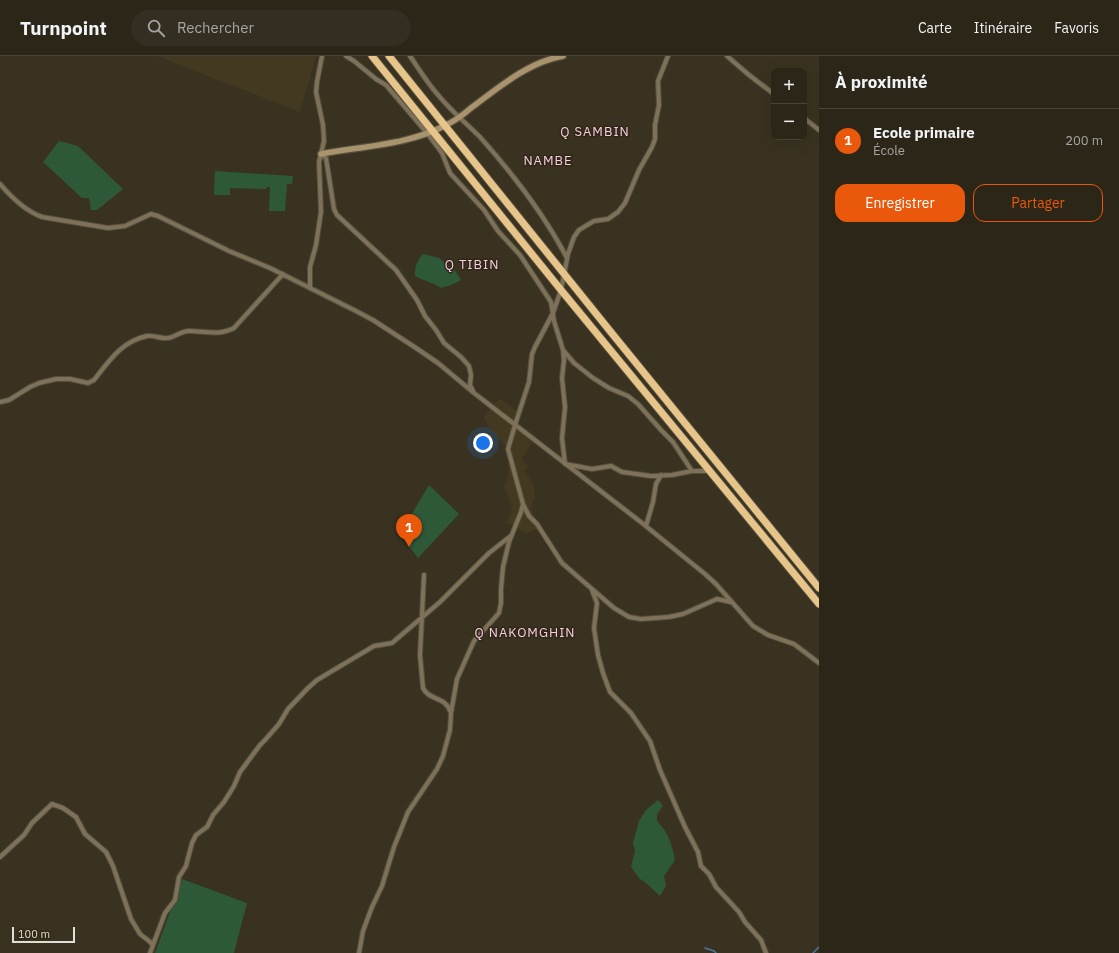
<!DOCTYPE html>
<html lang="fr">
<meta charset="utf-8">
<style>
body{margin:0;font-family:"IBM Plex Sans",sans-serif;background:#332e21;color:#f1f3f6}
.controls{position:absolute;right:12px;top:12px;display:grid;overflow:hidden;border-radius:8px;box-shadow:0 4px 16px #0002}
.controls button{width:36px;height:36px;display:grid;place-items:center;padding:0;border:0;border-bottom:1px solid #474337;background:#2b2618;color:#f1f3f6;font:20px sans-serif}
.scale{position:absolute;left:12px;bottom:10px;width:63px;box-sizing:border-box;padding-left:4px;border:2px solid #e3ded3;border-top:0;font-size:11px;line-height:14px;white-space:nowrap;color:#e3ded3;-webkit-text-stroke:3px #2f2816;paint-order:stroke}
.you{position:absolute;left:483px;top:387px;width:14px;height:14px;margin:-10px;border:3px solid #fff;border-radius:50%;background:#1a73e8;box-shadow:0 0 0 6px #1a73e833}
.badge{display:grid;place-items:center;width:26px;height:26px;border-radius:50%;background:#ea580c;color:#fff;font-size:13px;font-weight:700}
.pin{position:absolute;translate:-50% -33px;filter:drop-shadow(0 1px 2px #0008)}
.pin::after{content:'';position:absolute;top:21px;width:14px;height:12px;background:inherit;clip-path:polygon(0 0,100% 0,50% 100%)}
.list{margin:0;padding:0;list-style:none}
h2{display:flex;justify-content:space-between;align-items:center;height:52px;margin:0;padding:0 16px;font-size:17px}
h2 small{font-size:13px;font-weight:400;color:#a6a5a2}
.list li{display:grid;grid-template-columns:26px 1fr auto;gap:12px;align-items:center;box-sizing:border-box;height:64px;padding:0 16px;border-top:1px solid #474337}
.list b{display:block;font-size:15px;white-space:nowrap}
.list p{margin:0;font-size:13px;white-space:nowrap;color:#a6a5a2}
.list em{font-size:13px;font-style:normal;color:#a6a5a2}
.actions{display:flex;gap:8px;padding:12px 16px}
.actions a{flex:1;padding:9px 0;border:1px solid #ea580c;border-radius:12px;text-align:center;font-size:14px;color:#ea580c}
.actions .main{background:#ea580c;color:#fff}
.icon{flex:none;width:22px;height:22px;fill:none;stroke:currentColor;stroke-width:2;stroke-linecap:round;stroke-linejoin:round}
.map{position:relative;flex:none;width:819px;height:897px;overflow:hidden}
header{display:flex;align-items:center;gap:24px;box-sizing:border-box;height:56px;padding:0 20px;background:#2b2618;border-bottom:1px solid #474337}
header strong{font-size:19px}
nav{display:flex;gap:22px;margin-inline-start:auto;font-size:14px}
.search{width:280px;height:36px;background:#332e21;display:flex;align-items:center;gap:10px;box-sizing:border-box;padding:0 14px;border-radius:22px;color:#a6a5a2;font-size:15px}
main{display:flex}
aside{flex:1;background:#2b2618}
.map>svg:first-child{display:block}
.built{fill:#433920}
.green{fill:#2e5939}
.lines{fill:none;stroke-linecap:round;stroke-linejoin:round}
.stream{stroke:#5074a4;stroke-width:1.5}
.street-casing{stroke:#544e3d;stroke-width:6}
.secondary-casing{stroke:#544e3d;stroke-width:8}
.highway-casing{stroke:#544e3d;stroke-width:9}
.street{stroke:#7e7159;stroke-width:4}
.secondary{stroke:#a9936d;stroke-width:5.5}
.highway{stroke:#e7c58a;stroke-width:7}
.labels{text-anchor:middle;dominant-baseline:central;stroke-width:3;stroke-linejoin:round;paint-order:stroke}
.quarter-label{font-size:13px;letter-spacing:1px;fill:#facbe3;stroke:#2f2816}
</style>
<header>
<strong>Turnpoint</strong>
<div class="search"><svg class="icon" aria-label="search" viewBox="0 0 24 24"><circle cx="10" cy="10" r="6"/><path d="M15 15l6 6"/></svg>Rechercher</div>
<nav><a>Carte</a><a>Itinéraire</a><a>Favoris</a></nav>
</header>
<main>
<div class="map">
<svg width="819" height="897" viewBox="0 0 819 897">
<rect width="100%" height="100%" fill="#393220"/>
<path class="built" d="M157,0h159l-16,56z
M500,342l19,15 -4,12 19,14 -12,20 6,8 -3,4 8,12 2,12 -4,13 9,20 -13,5 -20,-10 5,-16 -8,-20 4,-11v-27l-20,-23 -4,-9z"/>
<path class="green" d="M59,85l19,5 45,43 -26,21h-6l-2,-12h-7l-39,-36z
M215,115l78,5 -1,8h-5l-2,27h-16l1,-24h-3l-1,2 -36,-1v7h-16z
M423,198l16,4 17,14 5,8 -10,5 -10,3c-8,-6 -17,-7 -26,-12 -1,-8 3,-17 8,-22z
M429,429l30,29 -41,44 -18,-24z
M658,744l5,6 -6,8v7c11,11 15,23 18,39l-11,16 2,10 -6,10 -14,-13 -6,-4 -9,-12 4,-16 -2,-8 6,-22 7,-11z
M182,823l65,24 -13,50h-79z"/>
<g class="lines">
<path class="stream" d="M705,892l9,3 2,2
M813,897l6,-6"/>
<defs>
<path id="street" d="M346,0l8,5 22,18 10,6 41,48 15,20 8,20 34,37 14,21 22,24 31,47 3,19 9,29 1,10 -2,18 3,29 -3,31 3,26 27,5 19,-3 11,6 29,4 21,-1 20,-4
M410,0c9,13 18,28 29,40 12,15 27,27 41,41 33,37 64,77 87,121
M727,0l22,19 25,19
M804,62l15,12
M321,98l5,4 8,51 3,6 59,55 21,30 8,16 11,14 8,13 17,14 8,9 2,9 -1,10 3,6
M0,128c12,14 25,27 42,33l66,11 17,-2 26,-12 7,2 71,35 41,17 84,42 19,10 43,28 22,15 36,30 168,130 63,51 11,10 37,42 15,9 26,9 25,19
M310,232v-21l6,-22 5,-33 -2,-50 5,-21 -1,-16 -7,-33 1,-10 5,-26
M563,294l11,13 19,15 16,10 19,8 10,8 23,26 12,12 19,29h18
M0,346l9,-2 21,-13 9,-4 17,-4h14l18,4 6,-3c15,-19 28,-39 53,-44 7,-1 14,3 21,2 7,-1 13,-7 21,-7 15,0 30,5 45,-3l49,-54
M523,448l6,12 8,8 25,39 52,45 15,9 12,2 28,-2 14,-3 34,-15 14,3
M646,470l7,-24 3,-18 5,-9
M424,519l-4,80 3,33c5,12 23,9 27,23
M592,534l5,13 -3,25 4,27 5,18 7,19 21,21 19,28 10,29 25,57 13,25 3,14 8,8 7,13 23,25 6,10 16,18 5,13
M0,801l24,-22 8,-12 20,-19 11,4 13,9 9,17 21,18 7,14 18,53 9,15 9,7 4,4
M150,897l15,-40 10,-13 4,-23 7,-11 6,-23 4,-8 11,-8 6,-12 11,-13 10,-16 6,-14 20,-27 5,-5 14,-16 9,-15 20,-21 9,-8 57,-34 18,-3 48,-41 49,-49 23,-18
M359,897l4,-22 9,-24 10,-21 12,-39 14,-35 29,-43 6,-13 7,-26 1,-17 6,-34 17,-38 25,-28 2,-10v-14l2,-22 6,-25 12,-30 2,-8 -15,-55 7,-24 14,-43 3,-28 3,-7 18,-34 8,-23 7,-36 6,-17 5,-7 15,-9 14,-2 10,-7 7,-9 14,-33 13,-23 3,-8v-14l4,-20 -1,-24 10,-25"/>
<path id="secondary" d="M321,98c42,-8 89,-9 127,-30 8,-4 16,-10 23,-16 27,-20 57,-46 92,-52"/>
<path id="highway" d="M372,0l189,234 258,314
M389,0l221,275 209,257"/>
</defs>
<use href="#street" class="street-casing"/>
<use href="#secondary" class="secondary-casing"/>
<use href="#highway" class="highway-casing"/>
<use href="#street" class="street"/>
<use href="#secondary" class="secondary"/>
<use href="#highway" class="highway"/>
</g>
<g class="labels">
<g class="quarter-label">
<text x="595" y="75">Q SAMBIN</text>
<text x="548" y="104">NAMBE</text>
<text x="472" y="208">Q TIBIN</text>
<text x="525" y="576">Q NAKOMGHIN</text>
</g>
</g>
</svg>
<div class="controls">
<button>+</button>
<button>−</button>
</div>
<div class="scale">100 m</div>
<div class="you"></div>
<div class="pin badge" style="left:409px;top:491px">1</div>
</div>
<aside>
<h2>À proximité<small></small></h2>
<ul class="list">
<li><span class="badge">1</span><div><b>Ecole primaire</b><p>École</p></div><em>200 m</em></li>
</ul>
<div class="actions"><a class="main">Enregistrer</a><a>Partager</a></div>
</aside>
</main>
